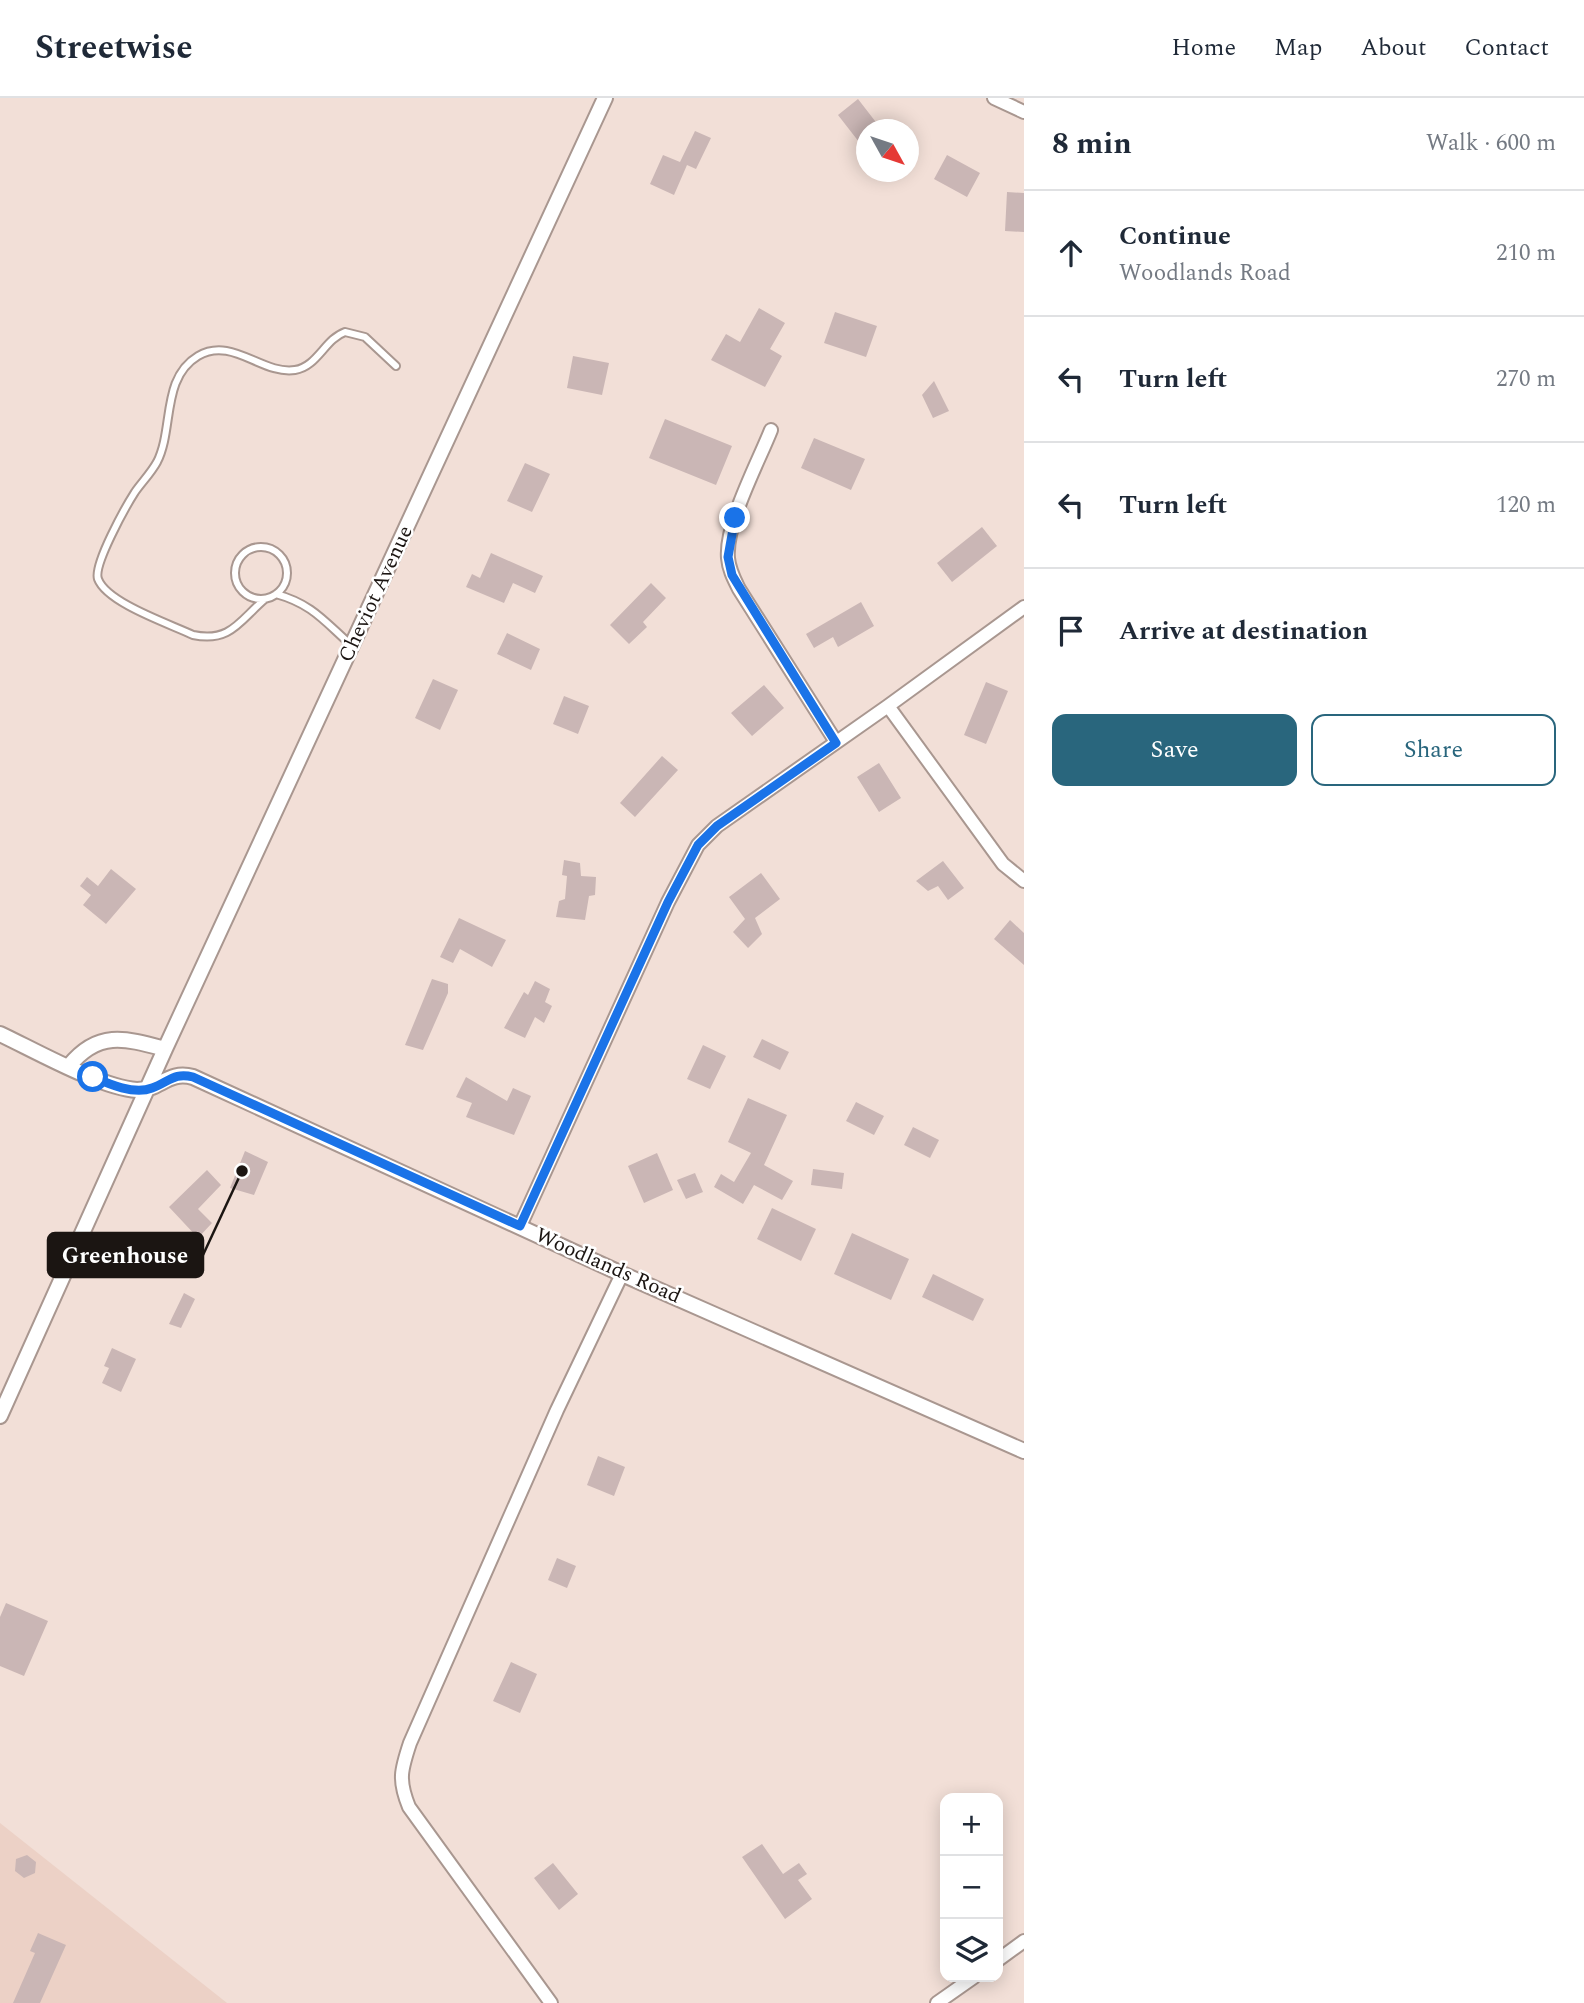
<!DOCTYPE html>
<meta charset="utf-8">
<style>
body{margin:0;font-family:Spectral,serif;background:#f6f6f7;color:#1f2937}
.controls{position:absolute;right:21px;bottom:21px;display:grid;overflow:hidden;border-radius:14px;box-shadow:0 4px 18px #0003}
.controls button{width:63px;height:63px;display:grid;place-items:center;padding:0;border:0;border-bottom:2px solid #e0e1e3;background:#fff;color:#1f2937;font:35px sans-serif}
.compass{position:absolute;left:856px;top:21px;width:63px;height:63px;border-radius:50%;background:#fff;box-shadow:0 4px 18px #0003;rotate:130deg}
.stop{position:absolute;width:21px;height:21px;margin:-16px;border:5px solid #1a73e8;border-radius:50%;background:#fff}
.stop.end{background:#1a73e8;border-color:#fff;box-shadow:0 2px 7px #0008}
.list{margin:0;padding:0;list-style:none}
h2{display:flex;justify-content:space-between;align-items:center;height:91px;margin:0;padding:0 28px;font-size:30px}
h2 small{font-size:23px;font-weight:400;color:#747a83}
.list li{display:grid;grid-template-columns:46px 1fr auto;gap:21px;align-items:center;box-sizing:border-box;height:126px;padding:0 28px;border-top:2px solid #e0e1e3}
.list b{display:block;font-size:26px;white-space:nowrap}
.list p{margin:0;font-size:23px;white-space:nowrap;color:#747a83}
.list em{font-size:23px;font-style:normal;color:#747a83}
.actions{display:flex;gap:14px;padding:21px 28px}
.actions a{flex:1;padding:16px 0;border:2px solid #29667d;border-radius:14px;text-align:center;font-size:24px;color:#29667d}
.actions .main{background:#29667d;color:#fff}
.icon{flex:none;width:38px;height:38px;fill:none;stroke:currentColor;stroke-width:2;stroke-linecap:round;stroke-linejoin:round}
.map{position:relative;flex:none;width:1024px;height:1905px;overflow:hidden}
header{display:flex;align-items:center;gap:42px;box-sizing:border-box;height:98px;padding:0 35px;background:#fff;border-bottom:2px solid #e0e1e3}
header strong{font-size:33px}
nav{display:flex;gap:38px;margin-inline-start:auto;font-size:24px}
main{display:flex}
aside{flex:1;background:#fff}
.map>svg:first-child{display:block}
.built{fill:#ecd1c6}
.building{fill:#cab6b5}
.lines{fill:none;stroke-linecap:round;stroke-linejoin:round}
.service-casing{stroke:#a99790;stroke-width:10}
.minor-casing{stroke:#a99790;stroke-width:16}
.tertiary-casing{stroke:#a99790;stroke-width:18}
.service{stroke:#fff;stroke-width:6}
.minor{stroke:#fff;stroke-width:12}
.tertiary{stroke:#fff;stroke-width:14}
.route{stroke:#1a73e8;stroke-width:9}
.labels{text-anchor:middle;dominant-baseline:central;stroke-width:5;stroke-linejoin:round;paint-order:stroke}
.street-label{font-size:21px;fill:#1b1512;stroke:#fff}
.leader{fill:none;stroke:#1b1512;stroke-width:2.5}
.callout-dot{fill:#1b1512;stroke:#fff;stroke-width:2.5}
.callout{fill:#1b1512;stroke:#1b1512;stroke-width:2.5}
.callout-label{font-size:23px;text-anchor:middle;font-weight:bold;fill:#fff}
</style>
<header>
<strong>Streetwise</strong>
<nav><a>Home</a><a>Map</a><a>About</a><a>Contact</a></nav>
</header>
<main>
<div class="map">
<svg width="1024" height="1905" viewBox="0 0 1024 1905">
<rect width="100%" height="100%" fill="#f2dfd7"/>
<path class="built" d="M0,1725l227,180h-227z"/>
<path class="building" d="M858,1l24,31h-16v21l-28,-36z
M695,33l16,7 -15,31 -9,-4 -13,30 -24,-11 13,-29 17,7z
M947,57l33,18 -13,24 -33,-18z
M1007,94l17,1v39l-19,-1z
M759,210l26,15 -15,26 12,7 -17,31 -54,-27 15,-26 14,8z
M835,214l42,14 -11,31 -42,-14z
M573,258l36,7 -7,32 -35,-7z
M934,283l15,30 -16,7 -11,-23z
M665,321l67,27 -16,39 -67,-27z
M814,340l51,21 -14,31 -50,-22z
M525,365l25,11 -18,38 -25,-11z
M982,429l15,19 -45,36 -15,-19z
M491,455l52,23 -8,17 -22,-10 -9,20 -38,-16 6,-13 8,4z
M651,485l15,15 -23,24 4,5 -18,17 -19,-19z
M861,504l13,24 -36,21 -5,-10 -19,11 -8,-14z
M507,535l33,16 -9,21 -34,-16z
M433,581l25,11 -18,40 -25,-12z
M986,584l22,9 -22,53 -22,-9z
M764,587l20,23 -32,28 -21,-23z
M564,598l25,10 -11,28 -25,-10z
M662,658l16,14 -43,47 -15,-14z
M879,665l22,35 -22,14 -22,-35z
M564,762l16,3 1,13 15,1 -1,18 -6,1 -4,24 -29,-3 3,-16 6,-2 2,-23 -5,-1z
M943,763l21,27 -16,12 -10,-14 -10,5 -12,-10z
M111,771l25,20 -30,35 -23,-19 8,-10 -11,-9 7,-9 11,9z
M761,775l19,26 -25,19 7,16 -14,14 -15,-16 12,-13 -16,-22z
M459,820l47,22 -14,27 -32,-18 -7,14 -13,-6z
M1010,822l14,13v32l-30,-26z
M432,881l16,5v9l-25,57 -18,-5z
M535,883l15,8 -5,13 7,4 -8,17 -9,-6 -10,21 -21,-10 20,-36 4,3z
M762,941l27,13 -9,18 -27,-13z
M703,947l23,11 -16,33 -23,-10z
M466,979l41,24 6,-13 18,8 -17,39 -48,-18 6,-14 -16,-6z
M748,1000l39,17 -23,50 29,16 -11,19 -28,-15 -11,19 -29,-17 7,-13 13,8 17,-29 -23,-11z
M856,1004l28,14 -10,19 -28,-14z
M913,1029l26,13 -9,18 -26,-13z
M245,1053l23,11 -14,33 -24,-7z
M657,1055l16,37 -29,13 -16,-37z
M813,1071l31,4 -2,16 -31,-4z
M207,1072l14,15 -23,24 14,14 -14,15 -29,-31z
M695,1075l8,19 -17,7 -9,-19z
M772,1110l44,21 -15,32 -44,-22z
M852,1135l57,26 -18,41 -57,-26z
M933,1176l51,25 -11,22 -51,-24z
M184,1195l11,6 -14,29 -12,-4z
M112,1250l24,11 -15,33 -19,-9 7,-15 -5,-2z
M598,1358l27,11 -11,29 -27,-11z
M557,1460l19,8 -9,22 -19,-8z
M6,1505l42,18 -24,55 -24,-10v-49z
M511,1564l26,12 -17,39 -27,-12z
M762,1746l21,30 16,-11 8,11 -9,6 14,19 -27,20 -43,-62z
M27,1757l9,7 -1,11 -11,5 -9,-7 1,-12z
M553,1765l25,31 -19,16 -25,-32z
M38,1835l28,12 -26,58h-27l22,-50 -5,-2z"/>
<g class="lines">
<defs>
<path id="service" d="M235 475a26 26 0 1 1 52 0a26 26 0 1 1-52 0Z
M276,496c36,10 48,27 74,50
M265,501c-25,21 -34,44 -72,36 -23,-11 -86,-32 -95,-56 -5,-14 28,-73 37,-87 7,-10 16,-19 22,-30 17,-33 4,-84 41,-106 34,-20 64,19 97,14 22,-3 30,-31 50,-38l20,5 31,29"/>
<path id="minor" d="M994,0l30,14
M771,332c-13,33 -46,94 -43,128 1,12 6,21 11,31l97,153
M888,608l115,158 21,17
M520,1128l148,-324 30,-57 19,-19 171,-120 136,-99
M998,1862l26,-19
M551,1905l-142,-196c-11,-27 -8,-37 1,-64l147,-333 65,-136
M937,1905l37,-26"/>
<path id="tertiary" d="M0,936c34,16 101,54 137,56 23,0 31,-20 56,-13l429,197 402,177
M69,968c29,-36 56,-28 96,-17
M0,1318l165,-367 440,-951"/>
</defs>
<use href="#service" class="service-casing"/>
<use href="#minor" class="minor-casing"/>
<use href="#tertiary" class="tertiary-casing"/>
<use href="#service" class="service"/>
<use href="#minor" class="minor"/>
<use href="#tertiary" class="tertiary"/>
</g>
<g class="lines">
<path class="route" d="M93,979c16,7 41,18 59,11 17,-6 22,-16 41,-11l327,149 148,-324 30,-57 19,-19 119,-83 -104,-168 -4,-18 7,-39"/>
</g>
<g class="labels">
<g class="street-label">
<text transform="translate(376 496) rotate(-65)">Cheviot Avenue</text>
<text transform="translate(608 1168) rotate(24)">Woodlands Road</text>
</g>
</g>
<path class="leader" d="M242 1073L203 1157"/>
<circle class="callout-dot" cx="242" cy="1073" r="7"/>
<rect class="callout" x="48" y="1135" width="155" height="44" rx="7"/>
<g class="callout-label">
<text x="125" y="1165">Greenhouse</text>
</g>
</svg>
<div class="controls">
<button>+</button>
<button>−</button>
<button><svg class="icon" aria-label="layers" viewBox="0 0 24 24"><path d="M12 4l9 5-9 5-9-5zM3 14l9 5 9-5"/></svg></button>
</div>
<svg class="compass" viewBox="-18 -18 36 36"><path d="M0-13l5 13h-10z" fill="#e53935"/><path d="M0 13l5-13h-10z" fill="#747a83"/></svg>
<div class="stop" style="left:93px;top:979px"></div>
<div class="stop end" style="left:735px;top:420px"></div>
</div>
<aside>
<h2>8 min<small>Walk · 600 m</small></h2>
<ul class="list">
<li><svg class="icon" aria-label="ahead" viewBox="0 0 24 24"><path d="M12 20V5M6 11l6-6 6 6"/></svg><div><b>Continue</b><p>Woodlands Road</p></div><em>210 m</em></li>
<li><svg class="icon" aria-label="left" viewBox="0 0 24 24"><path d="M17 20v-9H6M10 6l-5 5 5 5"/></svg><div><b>Turn left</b></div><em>270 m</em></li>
<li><svg class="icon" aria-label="left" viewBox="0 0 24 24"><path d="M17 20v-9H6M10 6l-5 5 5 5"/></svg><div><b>Turn left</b></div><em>120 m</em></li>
<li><svg class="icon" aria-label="arrive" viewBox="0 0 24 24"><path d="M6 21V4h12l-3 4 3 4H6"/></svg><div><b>Arrive at destination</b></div></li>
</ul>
<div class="actions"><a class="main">Save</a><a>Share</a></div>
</aside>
</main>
